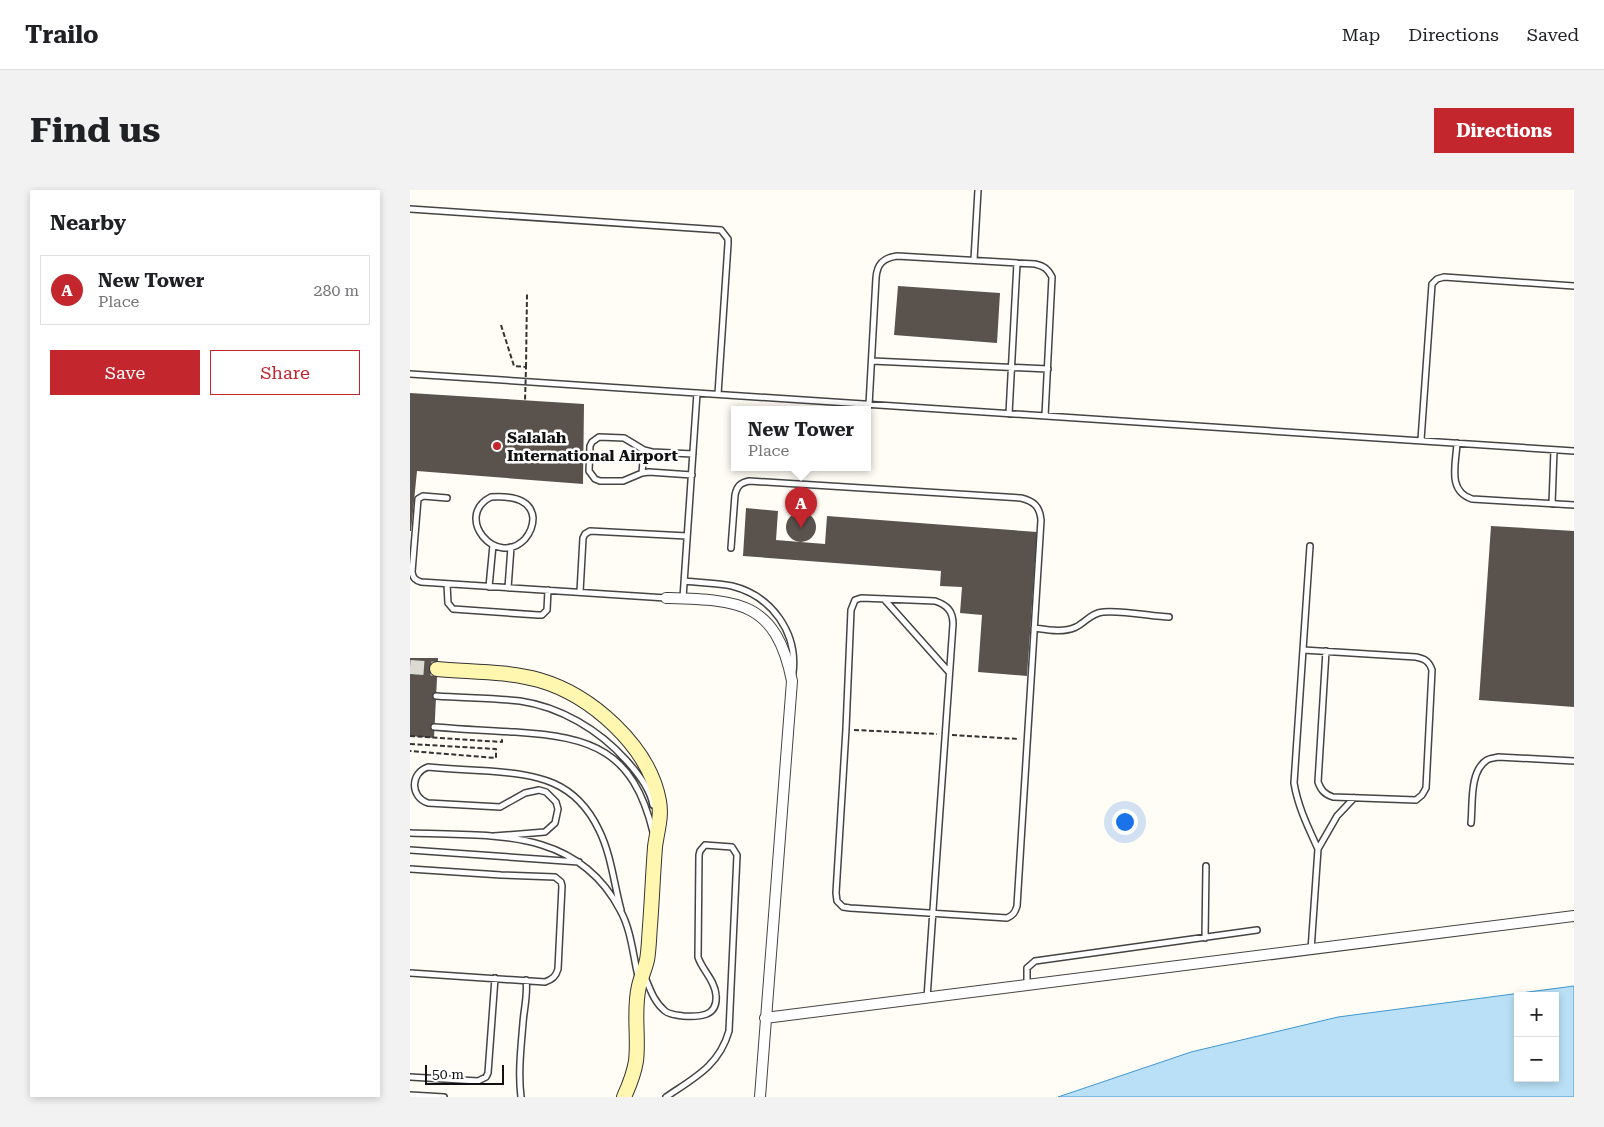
<!DOCTYPE html>
<meta charset="utf-8">
<style>
body{margin:0;font-family:"Roboto Serif",serif;background:#f2f2f2;color:#202124}
.controls{position:absolute;right:15px;bottom:15px;display:grid;overflow:hidden;border-radius:0px;box-shadow:0 2px 8px #0003}
.controls button{width:45px;height:45px;display:grid;place-items:center;padding:0;border:0;border-bottom:1px solid #e0e0e0;background:#fff;color:#202124;font:25px sans-serif}
.scale{position:absolute;left:15px;bottom:12px;width:79px;box-sizing:border-box;padding-left:5px;border:2px solid #111;border-top:0;font-size:14px;line-height:18px;white-space:nowrap;color:#111;-webkit-text-stroke:4px #fff;paint-order:stroke}
.you{position:absolute;left:714px;top:631px;width:18px;height:18px;margin:-12px;border:4px solid #fff;border-radius:50%;background:#1a73e8;box-shadow:0 0 0 8px #1a73e833}
.badge{display:grid;place-items:center;width:32px;height:32px;border-radius:50%;background:#c4262e;color:#fff;font-size:16px;font-weight:700}
.pin{position:absolute;translate:-50% -41px;filter:drop-shadow(0 1px 2px #0008)}
.pin::after{content:'';position:absolute;top:26px;width:18px;height:15px;background:inherit;clip-path:polygon(0 0,100% 0,50% 100%)}
.popup{position:absolute;left:321px;top:216px;width:140px;height:65px;box-sizing:border-box;display:grid;place-content:center;border-radius:0px;background:#fff;filter:drop-shadow(0 1px 4px #0005);font-size:16px;white-space:nowrap;color:#757577}
.popup b{font-size:19px;color:#202124}
.popup::after{content:'';position:absolute;left:50%;top:100%;margin-left:-10px;border:10px solid transparent;border-top-color:#fff}
.list{margin:0;padding:0;list-style:none}
h2{display:flex;justify-content:space-between;align-items:center;height:65px;margin:0;padding:0 20px;font-size:21px}
h2 small{font-size:16px;font-weight:400;color:#757577}
.list li{display:grid;grid-template-columns:32px 1fr auto;gap:15px;align-items:center;box-sizing:border-box;height:70px;margin:0 10px 10px;padding:0 10px;border:1px solid #e0e0e0;border-radius:0px}
.list b{display:block;font-size:19px;white-space:nowrap}
.list p{margin:0;font-size:16px;white-space:nowrap;color:#757577}
.list em{font-size:16px;font-style:normal;color:#757577}
.actions{display:flex;gap:10px;padding:15px 20px}
.actions a{flex:1;padding:11px 0;border:1px solid #c4262e;border-radius:0px;text-align:center;font-size:18px;color:#c4262e}
.actions .main{background:#c4262e;color:#fff}
.map{position:relative;flex:none;width:1164px;height:907px;overflow:hidden;border-radius:0px}
header{display:flex;align-items:center;gap:30px;box-sizing:border-box;height:70px;padding:0 25px;background:#fff;border-bottom:1px solid #e0e0e0}
header strong{font-size:24px}
nav{display:flex;gap:28px;margin-inline-start:auto;font-size:18px}
.intro{display:flex;align-items:center;justify-content:space-between;box-sizing:border-box;height:120px;padding:0 30px}
h1{margin:0;font-size:35px}
.button{padding:12px 22px;border-radius:0px;background:#c4262e;color:#fff;font-size:18px;font-weight:700}
main{display:flex;gap:30px;padding:0 30px}
aside{flex:1;background:#fff;border-radius:0px;box-shadow:0 2px 8px #0003}
.map>svg:first-child{display:block}
.water{fill:#b9e0f7;stroke:#3f96cf;fill-rule:evenodd}
.building{fill:#5a524d}
.lines{fill:none;stroke-linecap:round;stroke-linejoin:round}
.secondary-tunnel{stroke:#dbdad3;stroke-width:14;stroke-dasharray:14 7;stroke-linecap:butt}
.lane-casing{stroke:#444;stroke-width:8}
.street-casing{stroke:#444;stroke-width:12}
.secondary-casing{stroke:#333;stroke-width:16}
.path{stroke:#333;stroke-width:2;stroke-dasharray:5 2.5;stroke-linecap:butt}
.lane{stroke:#fff;stroke-width:5}
.street{stroke:#fff;stroke-width:10}
.secondary{stroke:#fff6b0;stroke-width:14}
.path-bridge{stroke:#333;stroke-width:2;stroke-dasharray:5 2.5;stroke-linecap:butt}
.poi-dot{fill:#c4262e;stroke:#fff;stroke-width:2}
.labels{text-anchor:middle;dominant-baseline:central;stroke-width:5;stroke-linejoin:round;paint-order:stroke}
.poi-label{font-size:16px;font-weight:bold;fill:#111;stroke:#fff;text-anchor:start}
</style>
<header>
<strong>Trailo</strong>
<nav><a>Map</a><a>Directions</a><a>Saved</a></nav>
</header>
<div class="intro"><h1>Find us</h1><a class="button">Directions</a></div>
<main>
<aside>
<h2>Nearby<small></small></h2>
<ul class="list">
<li><span class="badge">A</span><div><b>New Tower</b><p>Place</p></div><em>280 m</em></li>
</ul>
<div class="actions"><a class="main">Save</a><a>Share</a></div>
</aside>
<div class="map">
<svg width="1164" height="907" viewBox="0 0 1164 907">
<rect width="100%" height="100%" fill="#fffdf5"/>
<path class="water" d="M1164,796v111h-516l133,-45 147,-35zM1108,806h37v82h-37z"/>
<path class="building" d="M488,96l102,7 -3,50 -103,-8z
M0,203l174,11 -1,80 -166,-13 -6,60h-1z
M336,318l32,3 -2,29 49,4 2,-28 210,16 -10,144 -49,-4 4,-57 -22,-2 2,-26 -22,-1 1,-15 -198,-15z
M376 337a15 15 0 1 1 30 0a15 15 0 1 1-30 0Z
M1081,336l83,5v176l-95,-7z
M0,468h28l-4,80 -24,-2z"/>
<g class="lines">
<path class="secondary-tunnel" d="M0,477l27,2"/>
<defs>
<path id="lane" d="M0,19l311,21 7,9v5l-10,150
M564,70l4,-70
M462,171l176,8
M0,184l1164,77
M459,215l7,-127c1,-14 7,-20 21,-22l138,8c9,2 13,5 17,13l-7,139
M599,224l8,-151
M1011,250l11,-156 5,-5 7,-2 130,9
M1047,253c-1,21 -10,48 15,56l102,6
M232,283l2,-23
M282,285l-43,-3 -7,1 -19,8h-23l-5,-2 -6,-8 1,-25 2,-4 7,-5 25,1 20,12 8,2 41,2
M81,307c16,-1 40,0 42,21 0,7 -3,15 -8,21 -29,30 -72,-23 -34,-42z
M37,308l-24,-2 -5,3 -6,73c1,6 3,8 9,10l245,16
M1142,314l2,-54
M900,356l-16,237c4,24 14,44 24,66
M321,358l4,-53c2,-9 5,-12 14,-14l272,17c13,3 19,9 20,22l-24,386c-2,7 -4,9 -10,12l-157,-10 -7,-1 -6,-6 -1,-8 10,-164 5,-119 4,-10 6,-2 74,3c12,4 18,10 18,23l-18,257 -8,117
M275,391c15,2 32,2 47,5 40,10 66,47 61,87
M37,394l1,19 5,6 85,6h4l5,-5 1,-20
M79,397l4,-42
M98,398l3,-41
M170,402l3,-54 2,-4 5,-3 97,5
M273,408l14,-205
M474,409l65,73
M624,438c14,2 29,5 42,-1 10,-5 15,-14 27,-15 17,-2 48,4 66,5
M893,460l113,7c9,2 13,4 16,13l-6,118 -4,7 -6,5 -83,-3c-9,-3 -12,-7 -15,-15l8,-131
M26,506c28,2 57,2 84,5 41,6 79,29 106,59 11,12 24,28 27,45
M24,537c27,2 54,4 81,5 77,5 118,18 138,100
M1061,633c2,-18 -2,-52 16,-63 3,-2 8,-2 11,-3l76,4
M0,643c80,3 167,-6 210,77 11,19 13,45 18,66
M84,646l51,-4 10,-9 3,-14 -2,-7 -10,-10 -7,-2 -14,3 -25,14 -72,-4c-18,-6 -18,-30 0,-36 20,2 40,3 61,4 49,4 86,9 110,59 12,24 15,54 22,80
M0,660l169,12
M0,679l91,6 54,2 6,5 1,4 -4,83c-2,7 -5,10 -13,13l-135,-9
M795,748l1,-72
M901,760l7,-101 19,-33 17,-18
M235,787c5,12 9,25 20,34 5,4 12,4 18,5 16,1 35,1 33,-21 -1,-15 -14,-25 -18,-38l1,-102 1,-4 5,-6 27,2 5,8 -8,176c-10,35 -35,47 -63,66
M617,795v-17l8,-7 222,-31
M0,887l68,4 8,-4 2,-4 7,-95
M0,905l34,2
M111,907c-3,-24 0,-50 2,-74 1,-15 5,-28 3,-43"/>
<path id="street" d="M256,408c71,2 110,2 126,83l-32,416
M355,828l809,-102"/>
<path id="secondary" d="M27,479c33,3 70,2 102,11 52,15 110,66 120,121 3,16 -2,30 -4,46 -2,26 -3,53 -5,79 -1,11 -1,23 -3,34 -2,9 -6,17 -8,26 -6,25 0,50 -3,75 -2,13 -7,25 -12,36"/>
</defs>
<use href="#lane" class="lane-casing"/>
<use href="#street" class="street-casing"/>
<use href="#secondary" class="secondary-casing"/>
<path class="path" d="M116,177l1,-73
M444,540l83,4
M542,545l67,4
M0,546l92,6v-3
M0,554l86,5v9l-86,-7"/>
<use href="#lane" class="lane"/>
<use href="#street" class="street"/>
<use href="#secondary" class="secondary"/>
<path class="path-bridge" d="M91,135l13,41 12,1 -1,34"/>
</g>
<circle class="poi-dot" cx="87" cy="256" r="5"/>
<g class="labels">
<g class="poi-label">
<text x="97" y="247">Salalah<tspan x="97" dy="18">International Airport</tspan></text>
</g>
</g>
</svg>
<div class="controls">
<button>+</button>
<button>−</button>
</div>
<div class="scale">50 m</div>
<div class="you"></div>
<div class="pin badge" style="left:391px;top:338px">A</div>
<div class="popup"><b>New Tower</b>Place</div>
</div>
</main>
